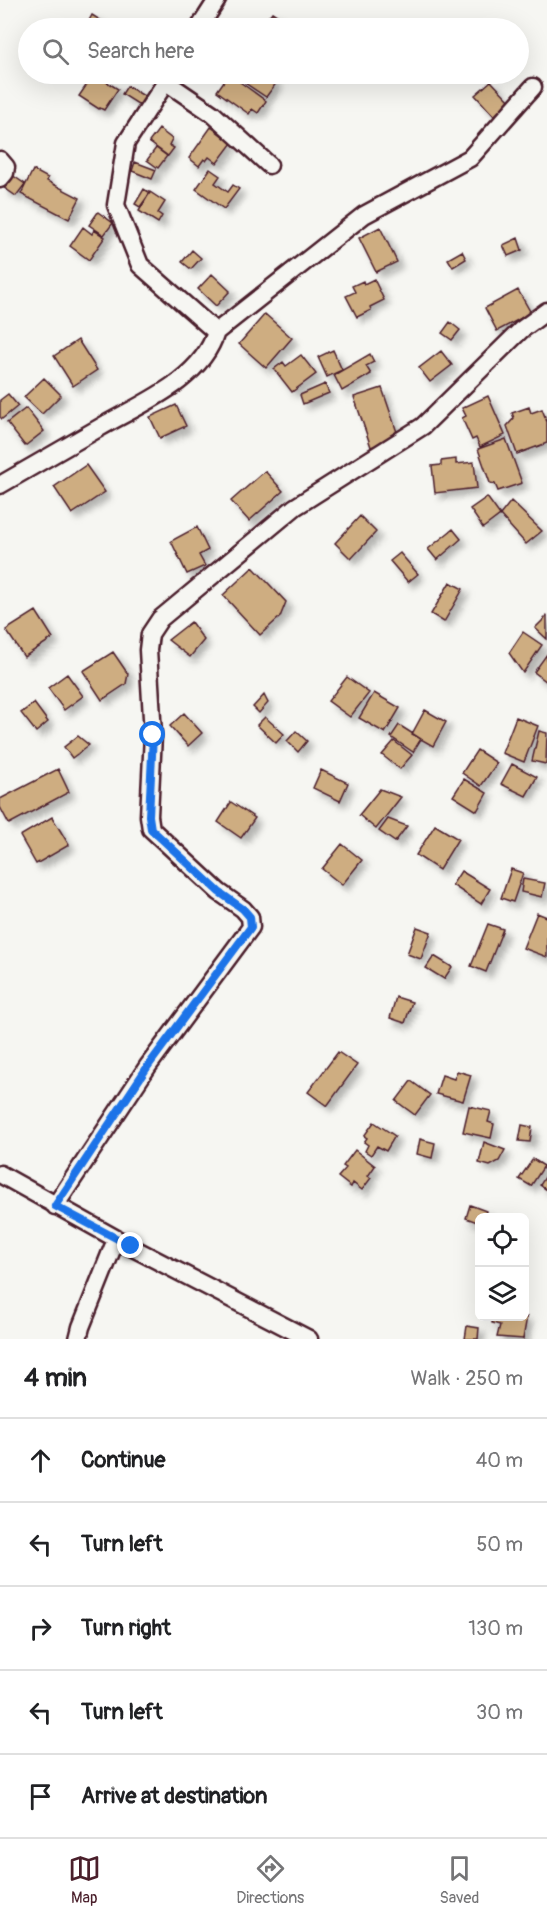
<!DOCTYPE html>
<meta charset="utf-8">
<style>
body{margin:0;font-family:Pangolin,sans-serif;background:#f2f2f2;color:#202124}
.controls{position:absolute;right:18px;bottom:18px;display:grid;overflow:hidden;border-radius:9px;box-shadow:0 6px 24px #0002}
.controls button{width:54px;height:54px;display:grid;place-items:center;padding:0;border:0;border-bottom:2px solid #e0e0e0;background:#fff;color:#202124;font:30px sans-serif}
.stop{position:absolute;width:18px;height:18px;margin:-14px;border:4px solid #1a73e8;border-radius:50%;background:#fff}
.stop.end{background:#1a73e8;border-color:#fff;box-shadow:0 2px 6px #0008}
.list{margin:0;padding:0;list-style:none}
h2{display:flex;justify-content:space-between;align-items:center;height:78px;margin:0;padding:0 24px;font-size:26px}
h2 small{font-size:20px;font-weight:400;color:#757577}
.list li{display:grid;grid-template-columns:39px 1fr auto;gap:18px;align-items:center;box-sizing:border-box;height:84px;padding:0 24px;border-top:2px solid #e0e0e0}
.list b{display:block;font-size:22px;white-space:nowrap}
.list em{font-size:20px;font-style:normal;color:#757577}
.icon{flex:none;width:33px;height:33px;fill:none;stroke:currentColor;stroke-width:2;stroke-linecap:round;stroke-linejoin:round}
.map{position:relative;flex:none;width:547px;height:1339px;overflow:hidden}
.search{position:absolute;background:#fff;box-shadow:0 6px 24px #0002;left:18px;right:18px;top:18px;height:66px;display:flex;align-items:center;gap:15px;box-sizing:border-box;padding:0 21px;border-radius:33px;color:#757577;font-size:22px}
.sheet{height:498px;background:#fff}
nav{display:flex;justify-content:space-around;align-items:center;box-sizing:border-box;height:84px;border-top:2px solid #e0e0e0;background:#fff;font-size:16px;color:#757577}
nav a{display:grid;justify-items:center;gap:3px}
nav .on{color:#4a1f2b}
.map>svg:first-child{display:block}
.building{fill:#cead81;stroke:#4a1f2b;stroke-width:1.5;filter:url(#shadow)}
.lines{fill:none;stroke-linecap:round;stroke-linejoin:round}
.minor-casing{stroke:#4a1f2b;stroke-width:21}
.minor{stroke:#f6f6f2;stroke-width:16}
.route{stroke:#1a73e8;stroke-width:8}
</style>
<div class="map">
<svg width="547" height="1339" viewBox="0 0 547 1339">
<defs>
<filter id="shadow"><feDropShadow dx="5.5" dy="5.5" stdDeviation="3" flood-color="#0004"/></filter>
</defs>
<rect width="100%" height="100%" fill="#f6f6f2"/>
<filter id="ink" filterUnits="userSpaceOnUse"><feTurbulence type="fractalNoise" baseFrequency=".0167" numOctaves="2"/><feDisplacementMap in="SourceGraphic" scale="12" xChannelSelector="R" yChannelSelector="G"/><feConvolveMatrix kernelMatrix="1 2 1 2 8 2 1 2 1" color-interpolation-filters="sRGB"/></filter>
<g filter="url(#ink)">
<path class="building" d="M272,12l20,13 -2,3h-35l7,-9 3,2z
M92,15l13,8 -3,5h-17z
M94,74l24,15 -14,21 -4,-2 -1,1 -20,-13z
M229,74l37,27 -8,12 -6,-4 -3,5 -32,-23z
M251,74h13l13,8 -11,15 -21,-14z
M491,81l19,20 -16,15 -19,-21z
M127,86l19,11 -5,9 -19,-12z
M211,127l21,16 -15,20 -8,-6 -3,4 -2,-2 -5,7 -10,-8z
M159,129l13,10 -3,6 5,3 -6,8 -19,-14z
M156,148l11,8 -9,12 -11,-8z
M135,162l21,8 -4,9 -20,-8z
M210,169l10,7 -5,7 13,9 5,-7 6,4 -15,20 -28,-20z
M33,170l15,8 -1,3 33,17 -11,21 -48,-25z
M12,175l13,9 -9,12 -13,-9z
M144,189l6,4 -10,14 -5,-3z
M150,192l15,10 -7,11 4,3 -4,7 -19,-12z
M98,212l15,11 -9,12 -15,-10z
M83,227l9,7 2,-4 11,7 -16,23 -19,-14z
M380,227l17,35 -21,10 -17,-34z
M518,238l4,12 -14,6 -5,-11z
M192,250l9,8 -10,11 -9,-7z
M462,251l4,8 -13,8 -5,-8z
M212,274l18,17 -14,15 -18,-17z
M374,279l10,21 -14,7 1,3 -14,7 -11,-21 9,-4 -3,-6 11,-5 1,3z
M518,290l13,23 -34,18 -12,-23z
M265,314l27,24 -26,30 -27,-24z
M450,322l10,8 -8,10 -10,-7z
M78,340l19,30 -24,16 -19,-30z
M333,350l9,20 -15,7 -9,-20z
M441,351l11,14 -22,17 -11,-14z
M370,354l4,8 -8,4 5,8 -29,17 -8,-16z
M301,355l15,19 -24,18 -18,-23 9,-7 3,4z
M44,378l17,17 -19,19 -18,-17z
M325,384l4,9 -26,11 -3,-9z
M382,388l17,50 -28,9 -17,-50z
M8,394l10,12 -16,13 -2,-2v-17z
M488,396l17,39 -25,12 -4,-9 -4,2 -10,-22 4,-2 -4,-8z
M176,405l10,21 -26,12 -10,-21z
M529,407l2,6 11,-4 5,13v21l-30,11 -10,-28 7,-8 -2,-5z
M26,408l18,23 -19,15 -18,-23z
M506,439l16,44 -24,8 -3,-7 -5,-1 -12,-34z
M456,459v5l18,-2 3,26 -42,5 -3,-27 9,-1v-4z
M86,465l19,27 -33,22 -18,-27z
M265,471l18,20 -34,30 -18,-20z
M487,497l13,18 -17,13 -13,-19z
M511,501l31,30 -16,13 -26,-29z
M360,516l16,16 -25,27 -16,-16z
M197,527l11,23 -9,5 6,11 -18,8 -16,-33z
M453,529l8,10 -24,21 -9,-11z
M400,553l18,21 -10,8 -18,-21z
M253,567l33,35 -6,15 -20,18 -37,-40z
M450,582l13,7 -19,33 -13,-8z
M36,611l17,27 -29,19 -18,-27z
M547,616v23l-12,-11z
M191,622l13,18 -14,17 -22,-17z
M523,632l19,13 -19,28 -14,-20z
M113,652l15,22 -2,10 -24,16 -19,-29z
M547,654v28l-13,-10z
M67,674l16,22 -19,14 -16,-22z
M347,677l22,16 -19,24 -22,-16z
M374,693l26,15 -15,25 -26,-15z
M264,695l4,8 -9,10 -6,-6z
M34,703l14,19 -12,10 -15,-19z
M425,710l21,12 -13,24 -21,-12z
M184,713l18,20 -14,13 -18,-20z
M265,717l19,17 -8,9 -19,-18z
M516,717l22,9 -14,36 -22,-9z
M399,725l22,14 -8,13 -22,-15z
M296,731l11,10 -9,11 -11,-11z
M539,731l8,2 -1,31 -14,-3z
M78,736l11,9 -17,13 -8,-11z
M394,741l18,14 -12,14 -18,-14z
M477,750l20,13 -16,23 -19,-13z
M512,764l25,13 -11,19 -25,-12z
M58,769l11,23 -60,32 -9,-17v-8z
M321,770l27,13 -8,18 -27,-13z
M464,779l23,14 -10,18 -24,-15z
M380,789l21,8 -25,32 -17,-14z
M231,802l24,16 -14,20 -23,-16z
M52,817l17,28 -33,19 -16,-28z
M388,819l19,7 -12,16 -16,-11z
M435,825l23,14 -19,31 -23,-15z
M342,844l20,16 -20,25 -20,-16z
M511,869l12,4 -10,29 -12,-4z
M461,871l29,18 -9,15 -29,-19z
M523,879l22,4 -3,14 -21,-5z
M537,913l10,4v40l-24,-9z
M488,924l15,5 -17,43 -15,-6z
M417,927l14,5 -10,27 -14,-5z
M434,956l18,11 -8,12 -18,-11z
M396,997l16,5 -7,21 -15,-5z
M338,1052l19,13 -30,41 -19,-14z
M457,1071l14,4 -8,26 -27,-7 6,-19 12,4z
M411,1081l19,14 -15,20 -19,-14z
M469,1106l22,5 -3,11 6,2 -3,14 -28,-6z
M374,1122l21,14 -9,15 -9,-5 -6,9 -6,-4 3,-6 -4,-3 3,-4 -3,-2z
M522,1125l10,2 -2,15 -11,-1z
M420,1139l15,4 -3,15 -15,-4z
M484,1142l21,8 -6,11 -9,5 -11,-3z
M355,1150l20,16 -7,10 3,2 -9,12 -9,-7 -2,4 -13,-10 8,-9 -3,-2z
M533,1159l11,7 -13,20 -12,-7z
M547,1174v16l-7,-5z
M470,1205l16,6 -2,7h-4v5l-14,-5z
M493,1316l34,1 -4,22 -26,-2 3,-12 -8,-2z
M467,1326l12,2 -1,11h-13z"/>
<g class="lines">
<defs>
<path id="minor" d="M199,28l18,-28
M171,74l-45,69 -10,62 24,60 76,67
M166,82l47,32 56,51
M0,160l6,7 -1,6 -5,6
M0,485c33,-19 66,-38 99,-57 41,-24 102,-47 117,-96l148,-117 106,-57 63,-71
M0,1174l131,73 178,92
M55,1206l93,-140 103,-139 -1,-10 -7,-8 -24,-17 -68,-63 -2,-13 4,-81 -5,-85 2,-16 10,-15 135,-112 128,-81 98,-96 26,-19
M78,1339l3,-12 32,-80"/>
</defs>
<use href="#minor" class="minor-casing"/>
<use href="#minor" class="minor"/>
</g>
</g>
<g class="lines" filter="url(#ink)">
<path class="route" d="M131,1246l-76,-40 93,-140 103,-139 -1,-10 -7,-8 -24,-17 -68,-63 -2,-13 4,-81"/>
</g>
</svg>
<div class="controls">
<button><svg class="icon" aria-label="locate" viewBox="0 0 24 24"><circle cx="12" cy="12" r="6"/><path d="M12 2v4M12 18v4M2 12h4M18 12h4"/></svg></button>
<button><svg class="icon" aria-label="layers" viewBox="0 0 24 24"><path d="M12 4l9 5-9 5-9-5zM3 14l9 5 9-5"/></svg></button>
</div>
<div class="stop" style="left:153px;top:735px"></div>
<div class="stop end" style="left:131px;top:1246px"></div>
<div class="search"><svg class="icon" aria-label="search" viewBox="0 0 24 24"><circle cx="10" cy="10" r="6"/><path d="M15 15l6 6"/></svg>Search here</div>
</div>
<section class="sheet">
<h2>4 min<small>Walk · 250 m</small></h2>
<ul class="list">
<li><svg class="icon" aria-label="ahead" viewBox="0 0 24 24"><path d="M12 20V5M6 11l6-6 6 6"/></svg><div><b>Continue</b></div><em>40 m</em></li>
<li><svg class="icon" aria-label="left" viewBox="0 0 24 24"><path d="M17 20v-9H6M10 6l-5 5 5 5"/></svg><div><b>Turn left</b></div><em>50 m</em></li>
<li><svg class="icon" aria-label="right" viewBox="0 0 24 24"><path d="M7 20v-9h11M14 6l5 5-5 5"/></svg><div><b>Turn right</b></div><em>130 m</em></li>
<li><svg class="icon" aria-label="left" viewBox="0 0 24 24"><path d="M17 20v-9H6M10 6l-5 5 5 5"/></svg><div><b>Turn left</b></div><em>30 m</em></li>
<li><svg class="icon" aria-label="arrive" viewBox="0 0 24 24"><path d="M6 21V4h12l-3 4 3 4H6"/></svg><div><b>Arrive at destination</b></div></li>
</ul>
</section>
<nav>
<a class="on"><svg class="icon" aria-label="map" viewBox="0 0 24 24"><path d="M3 6l6-2 6 2 6-2v14l-6 2-6-2-6 2zM9 4v14M15 6v14"/></svg>Map</a>
<a><svg class="icon" aria-label="directions" viewBox="0 0 24 24"><path d="M12 3l9 9-9 9-9-9zM9 14v-3h6M13 9l2 2-2 2"/></svg>Directions</a>
<a><svg class="icon" aria-label="saved" viewBox="0 0 24 24"><path d="M7 4h10v16l-5-4-5 4z"/></svg>Saved</a>
</nav>
